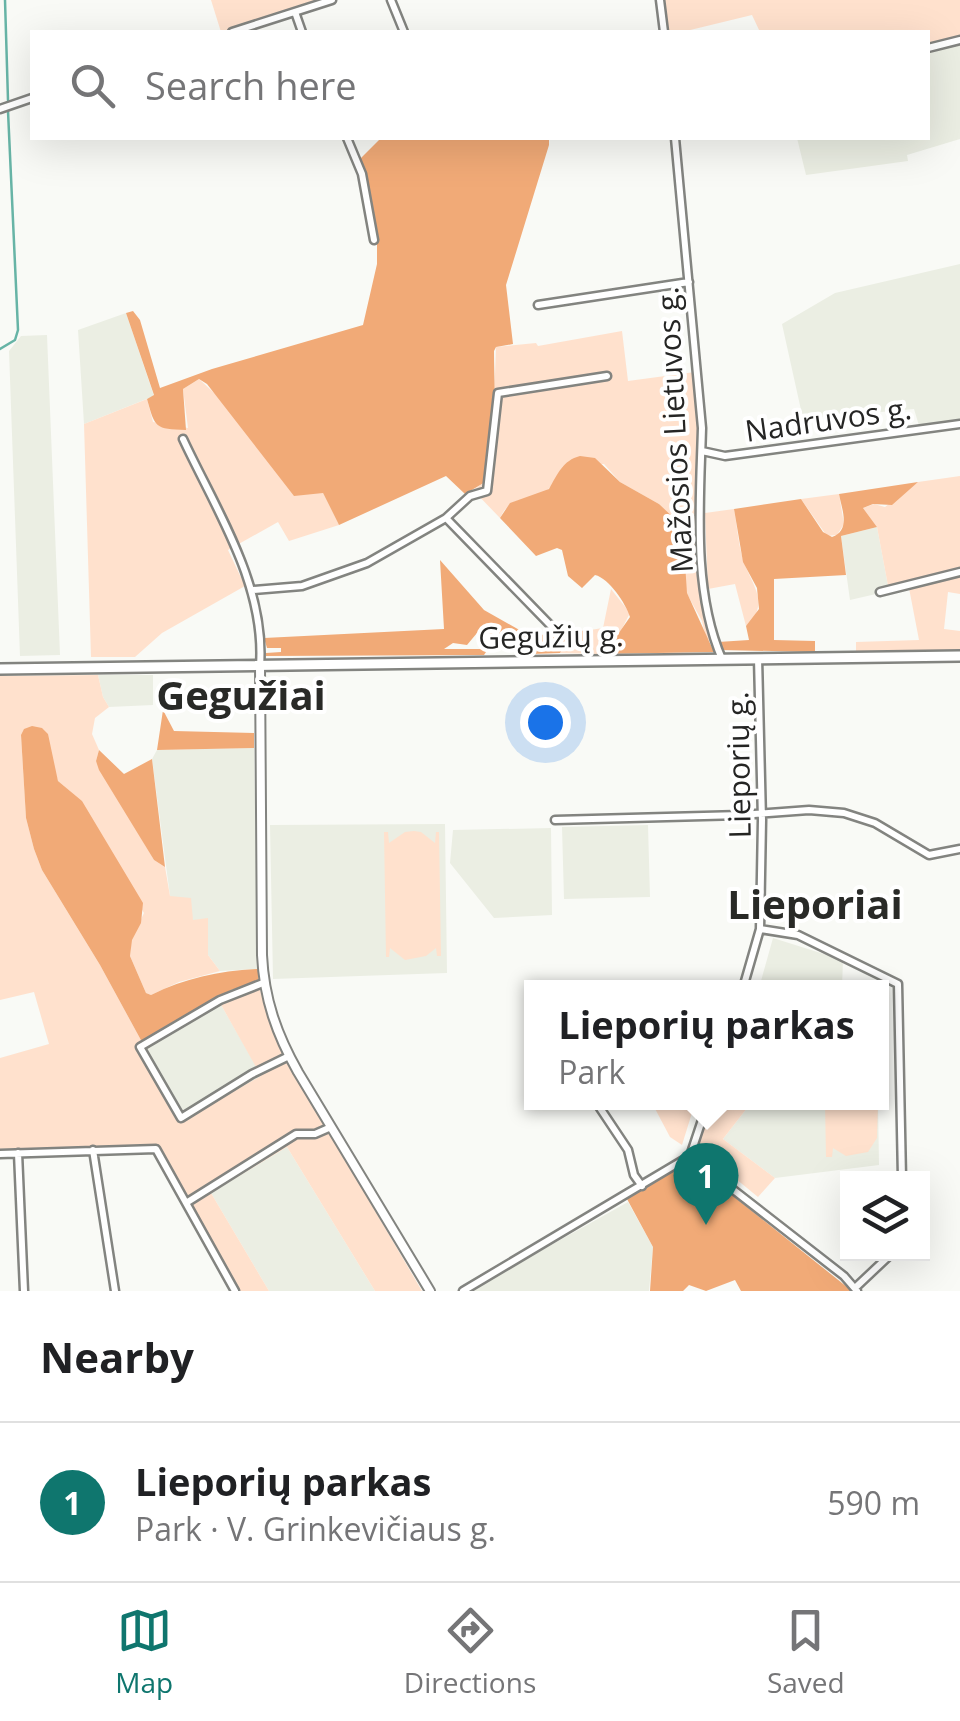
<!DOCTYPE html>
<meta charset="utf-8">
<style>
body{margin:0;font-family:"Open Sans",sans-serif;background:#f6f6f6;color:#202124}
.controls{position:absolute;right:30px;bottom:30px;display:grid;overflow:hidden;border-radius:0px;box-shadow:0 10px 40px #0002}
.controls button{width:90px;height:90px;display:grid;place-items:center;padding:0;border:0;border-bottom:2px solid #e0e0e0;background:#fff;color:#202124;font:50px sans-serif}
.you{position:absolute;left:545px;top:722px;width:35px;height:35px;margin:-25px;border:8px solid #fff;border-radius:50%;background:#1a73e8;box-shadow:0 0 0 15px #1a73e833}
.badge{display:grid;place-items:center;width:65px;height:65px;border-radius:50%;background:#0f766e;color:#fff;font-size:32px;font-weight:700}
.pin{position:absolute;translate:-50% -82px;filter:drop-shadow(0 2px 5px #0008)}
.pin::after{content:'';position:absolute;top:52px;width:35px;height:30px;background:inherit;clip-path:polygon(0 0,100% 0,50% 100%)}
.popup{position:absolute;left:524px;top:980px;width:365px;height:130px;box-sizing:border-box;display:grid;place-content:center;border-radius:0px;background:#fff;filter:drop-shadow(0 2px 8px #0005);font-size:32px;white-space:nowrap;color:#757577}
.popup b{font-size:38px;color:#202124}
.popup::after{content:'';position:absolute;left:50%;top:100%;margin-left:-20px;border:20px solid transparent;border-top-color:#fff}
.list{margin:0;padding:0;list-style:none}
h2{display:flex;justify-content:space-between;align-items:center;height:130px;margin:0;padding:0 40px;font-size:42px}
h2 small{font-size:32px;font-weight:400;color:#757577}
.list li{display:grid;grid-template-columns:65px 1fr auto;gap:30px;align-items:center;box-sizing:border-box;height:160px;padding:0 40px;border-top:2px solid #e0e0e0}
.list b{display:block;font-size:38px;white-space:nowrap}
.list p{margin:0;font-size:32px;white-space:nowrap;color:#757577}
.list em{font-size:32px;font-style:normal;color:#757577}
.icon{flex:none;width:55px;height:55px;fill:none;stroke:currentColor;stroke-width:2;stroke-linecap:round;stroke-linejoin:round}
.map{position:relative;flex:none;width:960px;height:1291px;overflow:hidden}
.search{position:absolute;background:#fff;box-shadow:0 10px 40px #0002;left:30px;right:30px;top:30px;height:110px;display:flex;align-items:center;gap:25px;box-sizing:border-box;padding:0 35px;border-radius:0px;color:#757577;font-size:38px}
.sheet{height:290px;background:#fff}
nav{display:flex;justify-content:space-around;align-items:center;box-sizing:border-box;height:140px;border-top:2px solid #e0e0e0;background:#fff;font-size:28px;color:#757577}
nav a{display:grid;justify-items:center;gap:5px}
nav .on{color:#0f766e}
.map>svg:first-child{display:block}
.built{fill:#ebeee3}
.green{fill:#ffe1cd}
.forest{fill:#f1aa77}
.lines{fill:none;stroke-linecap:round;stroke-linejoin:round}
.stream{stroke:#67b4a6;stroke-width:2.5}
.minor-casing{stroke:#838480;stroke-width:11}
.tertiary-casing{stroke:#838480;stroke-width:12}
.secondary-casing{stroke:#838480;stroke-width:14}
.minor{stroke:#fff;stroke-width:6}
.tertiary{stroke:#fff;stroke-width:8}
.secondary{stroke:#fff;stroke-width:9}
.labels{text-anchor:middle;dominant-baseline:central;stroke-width:8;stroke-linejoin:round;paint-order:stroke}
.street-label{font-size:30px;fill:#252524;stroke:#fff}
.district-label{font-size:40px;font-weight:bold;fill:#292a27;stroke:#fff}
</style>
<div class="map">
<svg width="960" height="1291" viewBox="0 0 960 1291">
<rect width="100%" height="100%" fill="#f9faf6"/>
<path class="built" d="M960,43v96l-53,16 1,6 -102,14 -9,-37h131v-86z
M960,264v160l-40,5 -6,-20 -111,10 -21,-95 53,-31z
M126,313l28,83 -70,28 -6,-94z
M47,335l13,320 -40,1 -11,-305 12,-15z
M877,527l12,64 -39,9 -9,-64z
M98,675h55v30l-44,2 -6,-10z
M254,748l4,221 -38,2 -12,-16 -16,-35 -22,-24 -18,-137 5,-9z
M445,824l2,149 -174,6 -3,-154z
M648,825l2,72 -86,2 -2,-72z
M551,828l1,87 -58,3 -44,-55 3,-33z
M773,938l70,22 -1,27 -83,1z
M217,998l45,78 -82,47 -44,-78z
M751,1103h127l1,62 -104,13 -52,-39z
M287,1147l88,144h-106l-58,-98z
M628,1202l25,45 -4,44h-180z"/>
<path class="green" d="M211,0h112l-102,32z
M664,0h296v36l-32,8v-12h-168l-8,-17 -70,17h-15z
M622,331l6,50 67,-9c7,72 -3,145 6,217 2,18 8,35 11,53l-6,-4 -4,-17 -15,-27 -3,-16 1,-28 -26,-46 -39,-22 -16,-18 -41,2c-6,9 -11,23 -21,28 -18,10 -30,-1 -42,24l-27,-28 14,-9 -2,-23 8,-29 3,-82 40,-4 2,3z
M199,379l124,114 16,32 -50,16 -11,-19 -50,28 17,36 -83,47 -27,24h-44l-7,-233 63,-25 6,23 35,6 -5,-39z
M960,476v118l-12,-2 -4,37 16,2v19l-104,2v-10l63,-2 -10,-52 -20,3 -12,-64 -14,-19 11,-4 11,3 33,-25z
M839,494l5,30 -7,11 -10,1 -26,-37z
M734,509c3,16 4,34 9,50 7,24 29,44 3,67l-11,-42 -27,5 -3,-76z
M611,589l19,24 -18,35h-10l-2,6 -40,-1 5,-9 22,-1 4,-4 -1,-9 13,-2z
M98,675l5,22 6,10 -14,11 -3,16 7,16 -3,11 58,99 11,7 5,29 21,2 2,22 15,-2v37l12,16 -41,11 -28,13 -5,-2 -16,-37 1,-16 13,-27 -72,-120 -14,-12 -4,-13 -33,-33 5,83 8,31 8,21 58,95 42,77 -6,4 44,76 81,-46 -41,-73 39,-16 22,63 141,241h-47l-88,-144 -76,46 58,98h-31l-76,-138 -8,-8 -154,6v-93l49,-14 -15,-52 -34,8v-324z
M414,831l7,1 14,11 1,-11h3l2,124h-4l-1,-8 -10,8 -21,4 -15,-12 -1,9h-3l-2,-125h4l1,11 16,-11z
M652,1103h43l-13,42 -12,-8z
M711,1103h40l-28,36 52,39 -17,19 -61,-50z
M825,1103h53l-1,35 -9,14 -22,4 -13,-8 -1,9h-6z"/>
<path class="forest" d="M381,138h168v7l-43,140 7,59 -17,3 -2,4c0,24 2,49 -1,74 -2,20 -8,36 -6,56l-22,13 -19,-18 -107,49 -16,-32 -29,3 -87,-112 -8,-5 -16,10 3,41c-31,-1 -31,-2 -39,-31l7,-4 -28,-82 7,-2 7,9 20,68 52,-19 151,-44 14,-61v-23l-18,-81z
M580,456l15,2 25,24 39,22 18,17 6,12 4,60 27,59 -114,2 1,-6h11l4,-5v-6l14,-20c-4,-13 -21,-39 -35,-42l-13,13 -14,-12 -6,-26 -5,-2 -21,8 -36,-38 10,-15 39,-14c8,-14 14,-29 31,-33z
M918,482l-26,23 -19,-1 -10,4 14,19 -36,9 5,39 -72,4v61l41,1v11l-94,-2 -3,-8 31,-2 -3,-14 13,-17 -2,-21 -14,-26 -9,-53 67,-10 22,33 9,5c19,-7 10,-27 7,-43z
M440,560l44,50 46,26 60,-6 1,9 -4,4 -22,1 -5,9 -29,1 -5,-9 -17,-4 -21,2 -11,-10 -10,12 -14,-2 -9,6h44l-4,6 -218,1v-3l15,-1v-4h-14l-3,-10 180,-9z
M163,710l11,21 80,2v15l-97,2z
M32,726l10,2 6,6 10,47 24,20 61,102 -2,20 -9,17 -2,16 16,37 5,2c35,-17 68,-24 107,-26l1,13 -28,8 -89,52 -42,-77 -58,-95 -8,-21 -8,-31 -5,-83 3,-6z
M99,750l25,24 28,-15 13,108 -11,-7 -55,-90 -3,-9z
M685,1164h8l159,127h-111l-6,-11 -29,11 -17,-6 -6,6h-33l3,-44 -26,-48z"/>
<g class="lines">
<path class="stream" d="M5,0l3,100
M0,349l15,-9 3,-10 -10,-219"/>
<defs>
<path id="minor" d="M391,0l13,32
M660,0l4,32
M295,12l7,20
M232,32l100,-32
M928,48l32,-8
M0,109l32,-11
M347,138l15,36 12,66
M675,138l27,290c-2,74 -10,162 20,231
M538,305l151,-23
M183,439c33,71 83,146 77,227
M702,451l23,5 235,-32
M446,518l108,111
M253,590l49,-4 65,-23 79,-45 24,-22 17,-5 11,-98 109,-17
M880,592l80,-20
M555,820l186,-5 68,-5 35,3 31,10 54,32 31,-6
M760,929l38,6 100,49 4,194
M263,983l-43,17 -80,47 41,71 71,-44 37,-18
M743,988l17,-59 2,-109 -4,-162
M596,1102l32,48 6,25 8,11
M93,1150l22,141
M18,1153l6,138
M0,1154l156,-5 79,142
M690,1156l154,120 13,15
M186,1203l110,-69h19l16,-7
M855,1288l36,-34
M463,1291l227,-135 18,-54"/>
<path id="tertiary" d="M260,666l2,289c2,44 15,80 36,117l132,219"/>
<path id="secondary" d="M0,669l960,-13"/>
</defs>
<use href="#minor" class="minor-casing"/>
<use href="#tertiary" class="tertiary-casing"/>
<use href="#secondary" class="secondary-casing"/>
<use href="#minor" class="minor"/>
<use href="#tertiary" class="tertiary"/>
<use href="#secondary" class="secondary"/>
</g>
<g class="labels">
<g class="street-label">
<text transform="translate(828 419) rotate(-8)">Nadruvos g.</text>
<text transform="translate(674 430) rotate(-93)">Mažosios Lietuvos g.</text>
<text transform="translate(551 636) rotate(-1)">Gegužių g.</text>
<text transform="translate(738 765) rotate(-91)">Lieporių g.</text>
</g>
<g class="district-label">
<text x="241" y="694">Gegužiai</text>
<text x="815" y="903">Lieporiai</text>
</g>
</g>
</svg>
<div class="controls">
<button><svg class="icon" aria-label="layers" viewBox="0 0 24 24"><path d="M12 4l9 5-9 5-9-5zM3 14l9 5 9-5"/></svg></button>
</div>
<div class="you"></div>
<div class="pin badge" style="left:706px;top:1225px">1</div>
<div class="popup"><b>Lieporių parkas</b>Park</div>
<div class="search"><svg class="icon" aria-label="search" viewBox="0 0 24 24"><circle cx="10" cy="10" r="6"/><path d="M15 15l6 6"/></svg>Search here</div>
</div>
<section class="sheet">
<h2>Nearby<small></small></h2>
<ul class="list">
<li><span class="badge">1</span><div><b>Lieporių parkas</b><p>Park · V. Grinkevičiaus g.</p></div><em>590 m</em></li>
</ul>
</section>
<nav>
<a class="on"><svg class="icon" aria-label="map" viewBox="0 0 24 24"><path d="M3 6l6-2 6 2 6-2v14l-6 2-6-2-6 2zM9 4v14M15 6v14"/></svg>Map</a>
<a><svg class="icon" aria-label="directions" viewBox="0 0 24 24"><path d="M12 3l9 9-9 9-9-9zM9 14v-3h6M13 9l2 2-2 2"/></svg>Directions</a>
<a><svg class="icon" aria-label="saved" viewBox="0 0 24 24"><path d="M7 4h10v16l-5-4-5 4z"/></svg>Saved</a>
</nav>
